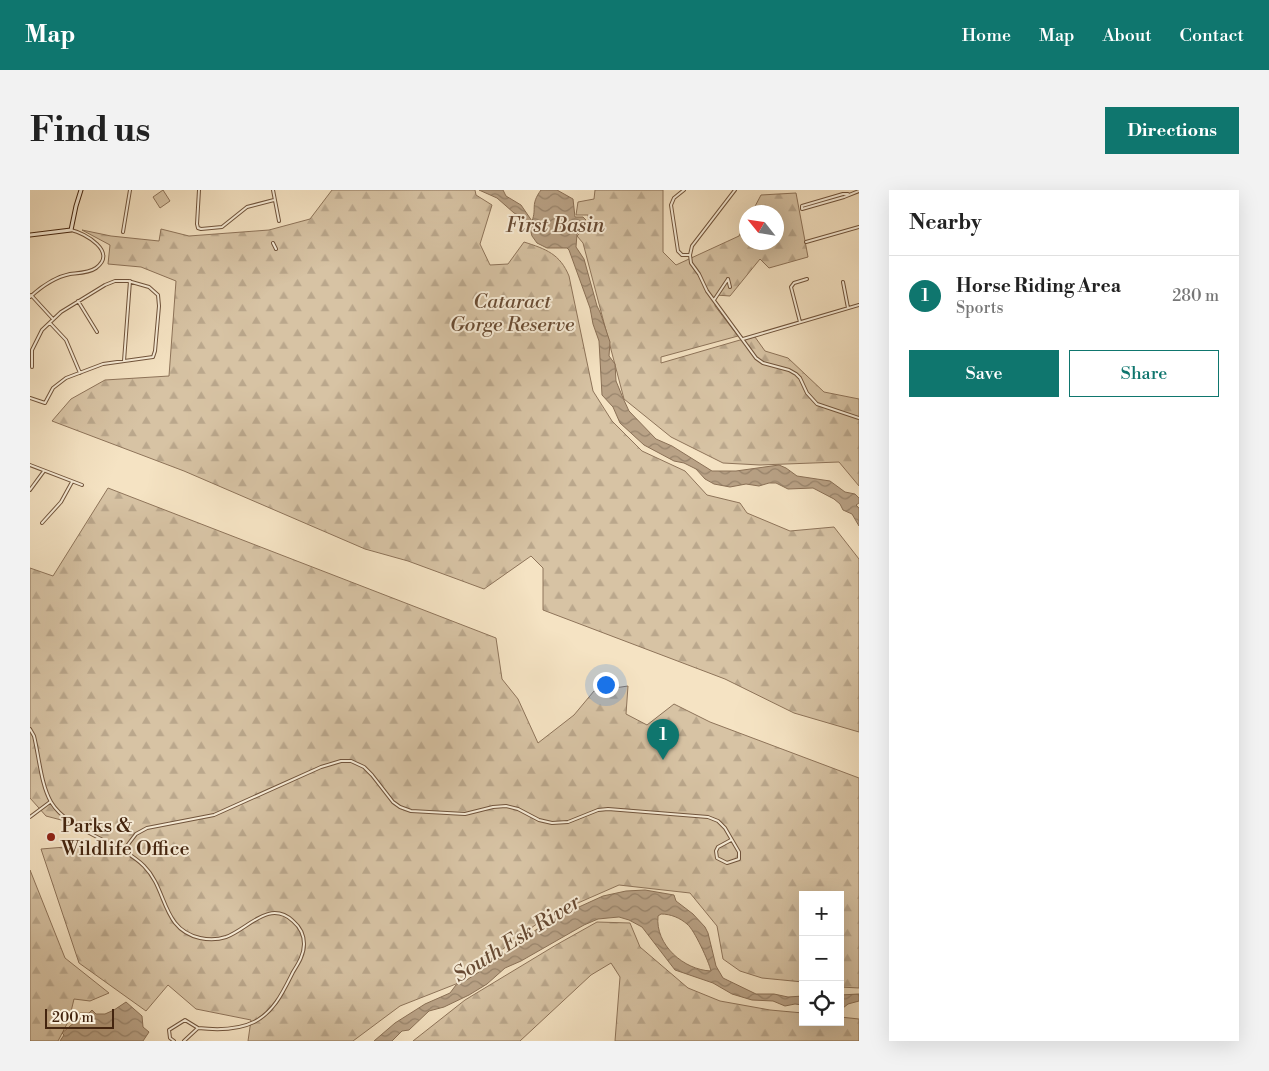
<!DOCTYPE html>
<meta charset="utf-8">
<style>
body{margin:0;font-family:"Libre Bodoni",serif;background:#f2f2f2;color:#222}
.controls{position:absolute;right:15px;bottom:15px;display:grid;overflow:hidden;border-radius:0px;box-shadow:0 5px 20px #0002}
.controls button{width:45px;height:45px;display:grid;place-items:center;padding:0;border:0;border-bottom:1px solid #e0e0e0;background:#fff;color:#222;font:25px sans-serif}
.compass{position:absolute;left:709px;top:15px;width:45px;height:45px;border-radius:50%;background:#fff;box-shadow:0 5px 20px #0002;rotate:300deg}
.scale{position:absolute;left:15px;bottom:12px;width:69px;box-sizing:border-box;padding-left:5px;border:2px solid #44250f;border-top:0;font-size:14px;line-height:18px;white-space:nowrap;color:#44250f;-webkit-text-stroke:4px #f8edd8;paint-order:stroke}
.you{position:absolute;left:575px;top:494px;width:18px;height:18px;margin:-12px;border:4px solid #fff;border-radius:50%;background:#1a73e8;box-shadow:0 0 0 8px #1a73e833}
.badge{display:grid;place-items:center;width:32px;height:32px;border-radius:50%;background:#0f766e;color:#fff;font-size:16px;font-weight:700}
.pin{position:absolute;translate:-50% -41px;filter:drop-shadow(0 1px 2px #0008)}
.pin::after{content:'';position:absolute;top:26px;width:18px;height:15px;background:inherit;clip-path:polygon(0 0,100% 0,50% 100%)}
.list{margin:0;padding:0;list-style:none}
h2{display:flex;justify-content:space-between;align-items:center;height:65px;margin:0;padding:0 20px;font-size:21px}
h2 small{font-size:16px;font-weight:400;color:#767676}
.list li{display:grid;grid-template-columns:32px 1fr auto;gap:15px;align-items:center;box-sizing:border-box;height:80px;padding:0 20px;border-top:1px solid #e0e0e0}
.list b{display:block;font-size:19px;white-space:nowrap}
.list p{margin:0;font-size:16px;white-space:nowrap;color:#767676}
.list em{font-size:16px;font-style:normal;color:#767676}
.actions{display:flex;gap:10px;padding:15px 20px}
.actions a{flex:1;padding:11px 0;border:1px solid #0f766e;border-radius:0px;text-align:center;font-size:18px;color:#0f766e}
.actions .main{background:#0f766e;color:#fff}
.icon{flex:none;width:28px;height:28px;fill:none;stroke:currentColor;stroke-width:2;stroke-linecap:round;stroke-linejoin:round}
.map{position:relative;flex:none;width:829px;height:851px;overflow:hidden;border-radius:0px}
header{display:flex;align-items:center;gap:30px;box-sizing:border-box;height:70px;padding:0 25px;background:#0f766e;color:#fff}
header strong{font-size:24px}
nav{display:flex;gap:28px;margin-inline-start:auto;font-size:18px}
.intro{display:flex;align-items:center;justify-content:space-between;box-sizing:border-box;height:120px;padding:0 30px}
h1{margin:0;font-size:35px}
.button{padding:12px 22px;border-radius:0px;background:#0f766e;color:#fff;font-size:18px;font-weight:700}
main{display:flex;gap:30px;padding:0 30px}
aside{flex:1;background:#fff;border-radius:0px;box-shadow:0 5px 20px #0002}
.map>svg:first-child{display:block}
.green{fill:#d7c3a4;stroke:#8e745a}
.forest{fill:url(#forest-firs);stroke:#8e745a}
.water{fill:url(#water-waves);stroke:#8a7056;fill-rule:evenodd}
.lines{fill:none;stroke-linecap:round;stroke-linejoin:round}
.street-casing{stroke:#70543c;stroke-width:4}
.secondary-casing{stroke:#44250f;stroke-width:5}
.street{stroke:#f8edd8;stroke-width:2}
.secondary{stroke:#f8edd8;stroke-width:3}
.poi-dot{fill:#8f2418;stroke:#f8edd8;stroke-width:2}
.labels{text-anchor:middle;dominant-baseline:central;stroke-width:4;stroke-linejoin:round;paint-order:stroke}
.park-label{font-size:20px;font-style:italic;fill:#694c34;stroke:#f8edd8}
.poi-label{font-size:20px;fill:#44250f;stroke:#f8edd8;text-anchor:start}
.water-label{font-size:21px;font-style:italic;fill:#674a33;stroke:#f8edd8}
</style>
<header>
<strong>Map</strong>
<nav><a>Home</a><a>Map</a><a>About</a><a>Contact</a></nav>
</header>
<div class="intro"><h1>Find us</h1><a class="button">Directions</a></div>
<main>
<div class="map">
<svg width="829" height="851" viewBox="0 0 829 851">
<defs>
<pattern id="forest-firs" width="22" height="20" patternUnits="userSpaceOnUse" patternTransform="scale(1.25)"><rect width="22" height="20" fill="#d7c3a4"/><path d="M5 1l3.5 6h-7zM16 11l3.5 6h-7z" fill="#baa78c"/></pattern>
<pattern id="water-waves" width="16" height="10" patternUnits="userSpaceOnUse" patternTransform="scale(1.25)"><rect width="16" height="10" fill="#b9a286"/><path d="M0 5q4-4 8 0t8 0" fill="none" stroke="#98846c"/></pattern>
</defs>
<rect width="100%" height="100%" fill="#f5e3c3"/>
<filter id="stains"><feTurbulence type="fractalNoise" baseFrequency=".004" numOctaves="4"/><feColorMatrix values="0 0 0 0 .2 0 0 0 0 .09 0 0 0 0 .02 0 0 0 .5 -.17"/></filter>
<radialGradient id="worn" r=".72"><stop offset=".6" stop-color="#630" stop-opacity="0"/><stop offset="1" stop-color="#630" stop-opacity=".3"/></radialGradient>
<path class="green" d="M133,0l7,11 -10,7 -7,-11z"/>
<path class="forest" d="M302,0h143l1,5 16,10 -12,39 10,21 18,-1 16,-22c22,7 36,12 45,34l24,115 19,30 30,30 43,20 22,24 33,8 7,10 43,18 44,-4 25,32v173l-65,-19 -69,-34 -182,-69v-42l-12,-12 -47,33 -76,-28 -43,-12 -181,-78 -132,-50 19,-22 34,-19 64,-4 7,-95 -35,-14 -33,-3 2,-19 -28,-15 29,6 48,5 2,-12 28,7 80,-6 41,-11z
M565,0h68v62l13,13 63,-29 7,-14v20h30v-30h-24l9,-17 35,-2 12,64 -39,11 -9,-9 -30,37 -14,-1 -1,11 23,30 -77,21v6l79,-23 15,-3 10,14 23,7 36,34 35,7v87l-20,-24 -79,3 -37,-2 -52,-26 -47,-38 -41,-156 -6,-7 12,-12 -1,-9h-12l2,-13 16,-3z
M78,298l388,150 6,41 16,20 20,44 36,-28 20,-24 34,-5 -2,28 21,11 27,-21 36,18 149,56v210l-19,-1v-92h-37v87l-41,-4 -22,-7 -17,-12 -6,-33 -27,-33 -71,-8 -73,32 -90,67 -56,22 -47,35h-105l3,-21 -55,-11 -28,-24 -22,26 -67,-48 -38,-114 37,-3 13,10 10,-13 -17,-17 -38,-10 -16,-18v-230l23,8z
M0,680l35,88 44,35 -19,8 -16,-2 -5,21 -11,21h-28z
M567,732l33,1 10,24 48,41 32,13 50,9 33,3v9h37v-5l19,2v22h-244l5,-64 -9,-14 -20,12 -71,66h-107l52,-41 91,-55z"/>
<path class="water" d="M449,0h24l3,6 15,9 11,16c5,-13 -2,-16 9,-31h16l16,9 2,18h8l3,3v5l-9,9 -1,13 8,12 13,47 3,6 10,30 -1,14 6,8 1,17 7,17 6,13 27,28 16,7 40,25h24l43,-6 7,3 11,8 33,5 15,11 10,2 4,4v5l-3,2 3,3v18l-7,-12 -9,-4 -3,-6 -6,-5 -21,-11 -25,1 -12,-6h-7l-10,3 -13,-2 -16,3 -16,-3 -9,-5 -9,-10 -12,-6 -10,-2 -30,-16 -24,-22 -7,-16 -11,-12 -3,-54 -6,-17 -3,-16 -21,-58 -2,-2h-20l-10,-5 -5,-7 -3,-11 -7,-8 -8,-4 -17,-15z
M615,700l29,5 2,6 17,13 12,13 3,6 8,33 7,12 33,16h18l14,3 15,-1v9l-8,-1 -10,2 -12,-5 -21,-1 -20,-6 -19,-11 -38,-13 -33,-43 -13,-7 -10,-3 -11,1 -10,1 -14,6 -63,36 -16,7 -18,16 -18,11 -25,12 -15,4 -20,19 -7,1 -10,10h-18l21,-18 30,-19 25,-11 6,-8 9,-4 25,-16 51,-39 16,-9 46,-21 23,-5zM631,724c10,0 19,4 26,10 7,5 22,38 24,47 -27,-1 -56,-26 -53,-55z
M829,804v7l-11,3 -5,4 -3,1v-14z
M96,812l16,14 1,11 6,5 -6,9h-83l4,-6 -2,-2 14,-12v-2l4,-6h9l3,-3 4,4h9l9,-4z"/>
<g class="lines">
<defs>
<path id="street" d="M169,0l-2,34 1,4 3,1 21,-2 25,-20 27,-7
M243,0l6,31
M654,0l-10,8 -3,7 7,46 4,4h8
M705,0l-43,56 -2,9 1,8 8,11 8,17 49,67 7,5 26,7 7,4 4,4 7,15 10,11 42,14
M818,4h-5l-41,12v3l42,-12 15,-6
M93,42l7,-42
M776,52l53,-15
M243,53l3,6
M698,89l2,8
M813,92l5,26
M1,105l22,24
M0,107c12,-11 25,-20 40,-23 9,-1 19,-1 26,-6 22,-16 -11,-35 -25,-38
M684,110l14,-21
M48,111l19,31
M770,132l-9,-35 3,-4 13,-4
M20,133l16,17 14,33
M713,149l116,-34
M94,171l6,-80
M0,208l15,5 8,-15 13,-10 37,-14 50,-7 2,-6 4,-45 -1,-11 -9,-8 -21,-6h-13l-10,4 -44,27 -19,18 -10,20v17
M0,275l52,20
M0,300l14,-19
M12,333l19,-21 11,-20
M0,539l4,7c5,20 7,49 17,66 17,29 69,40 93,64 24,24 17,63 56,72 9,2 17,2 26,-1 22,-8 43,-38 67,-16 7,6 11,14 11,23 0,11 -6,20 -11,28 -10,20 -19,40 -39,50 -16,8 -38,8 -56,6l-14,13
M0,627l20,-15
M93,661l13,-17 11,-6 67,-13 107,-48 20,-6h10l13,6 8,8 21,27 7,5 11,4 54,3 28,-7 13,-1 12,3 21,11 13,3 16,-1 30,-12 10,-1 100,8 10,4 7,7 14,24v7l-12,4 -10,-5 -1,-7 2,-4 13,-7
M144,851l-4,-3 -1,-8 16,-10 13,8"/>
<path id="secondary" d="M0,45l41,-5 5,-24 5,-16"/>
</defs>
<use href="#street" class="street-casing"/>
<use href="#secondary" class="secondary-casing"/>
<use href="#street" class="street"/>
<use href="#secondary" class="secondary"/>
</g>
<circle class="poi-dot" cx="21" cy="647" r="5"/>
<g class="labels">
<g class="park-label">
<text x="482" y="112">Cataract<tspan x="482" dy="23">Gorge Reserve</tspan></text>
</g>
<g class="poi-label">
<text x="31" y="636">Parks &amp;<tspan x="31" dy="23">Wildlife Office</tspan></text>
</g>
<g class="water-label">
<text x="525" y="36">First Basin</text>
<text transform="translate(487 749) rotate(-32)">South Esk River</text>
</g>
</g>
<rect width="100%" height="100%" filter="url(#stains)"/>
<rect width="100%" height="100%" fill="url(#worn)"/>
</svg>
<div class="controls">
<button>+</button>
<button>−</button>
<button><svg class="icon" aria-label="locate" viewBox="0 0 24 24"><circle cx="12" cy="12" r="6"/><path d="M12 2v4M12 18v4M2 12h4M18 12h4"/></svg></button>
</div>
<svg class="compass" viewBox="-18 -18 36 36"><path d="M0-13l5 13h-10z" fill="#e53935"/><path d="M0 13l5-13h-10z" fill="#767676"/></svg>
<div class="scale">200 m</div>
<div class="you"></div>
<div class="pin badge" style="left:633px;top:570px">1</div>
</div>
<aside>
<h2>Nearby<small></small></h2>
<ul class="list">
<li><span class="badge">1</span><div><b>Horse Riding Area</b><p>Sports</p></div><em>280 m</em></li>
</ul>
<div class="actions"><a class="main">Save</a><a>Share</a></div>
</aside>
</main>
